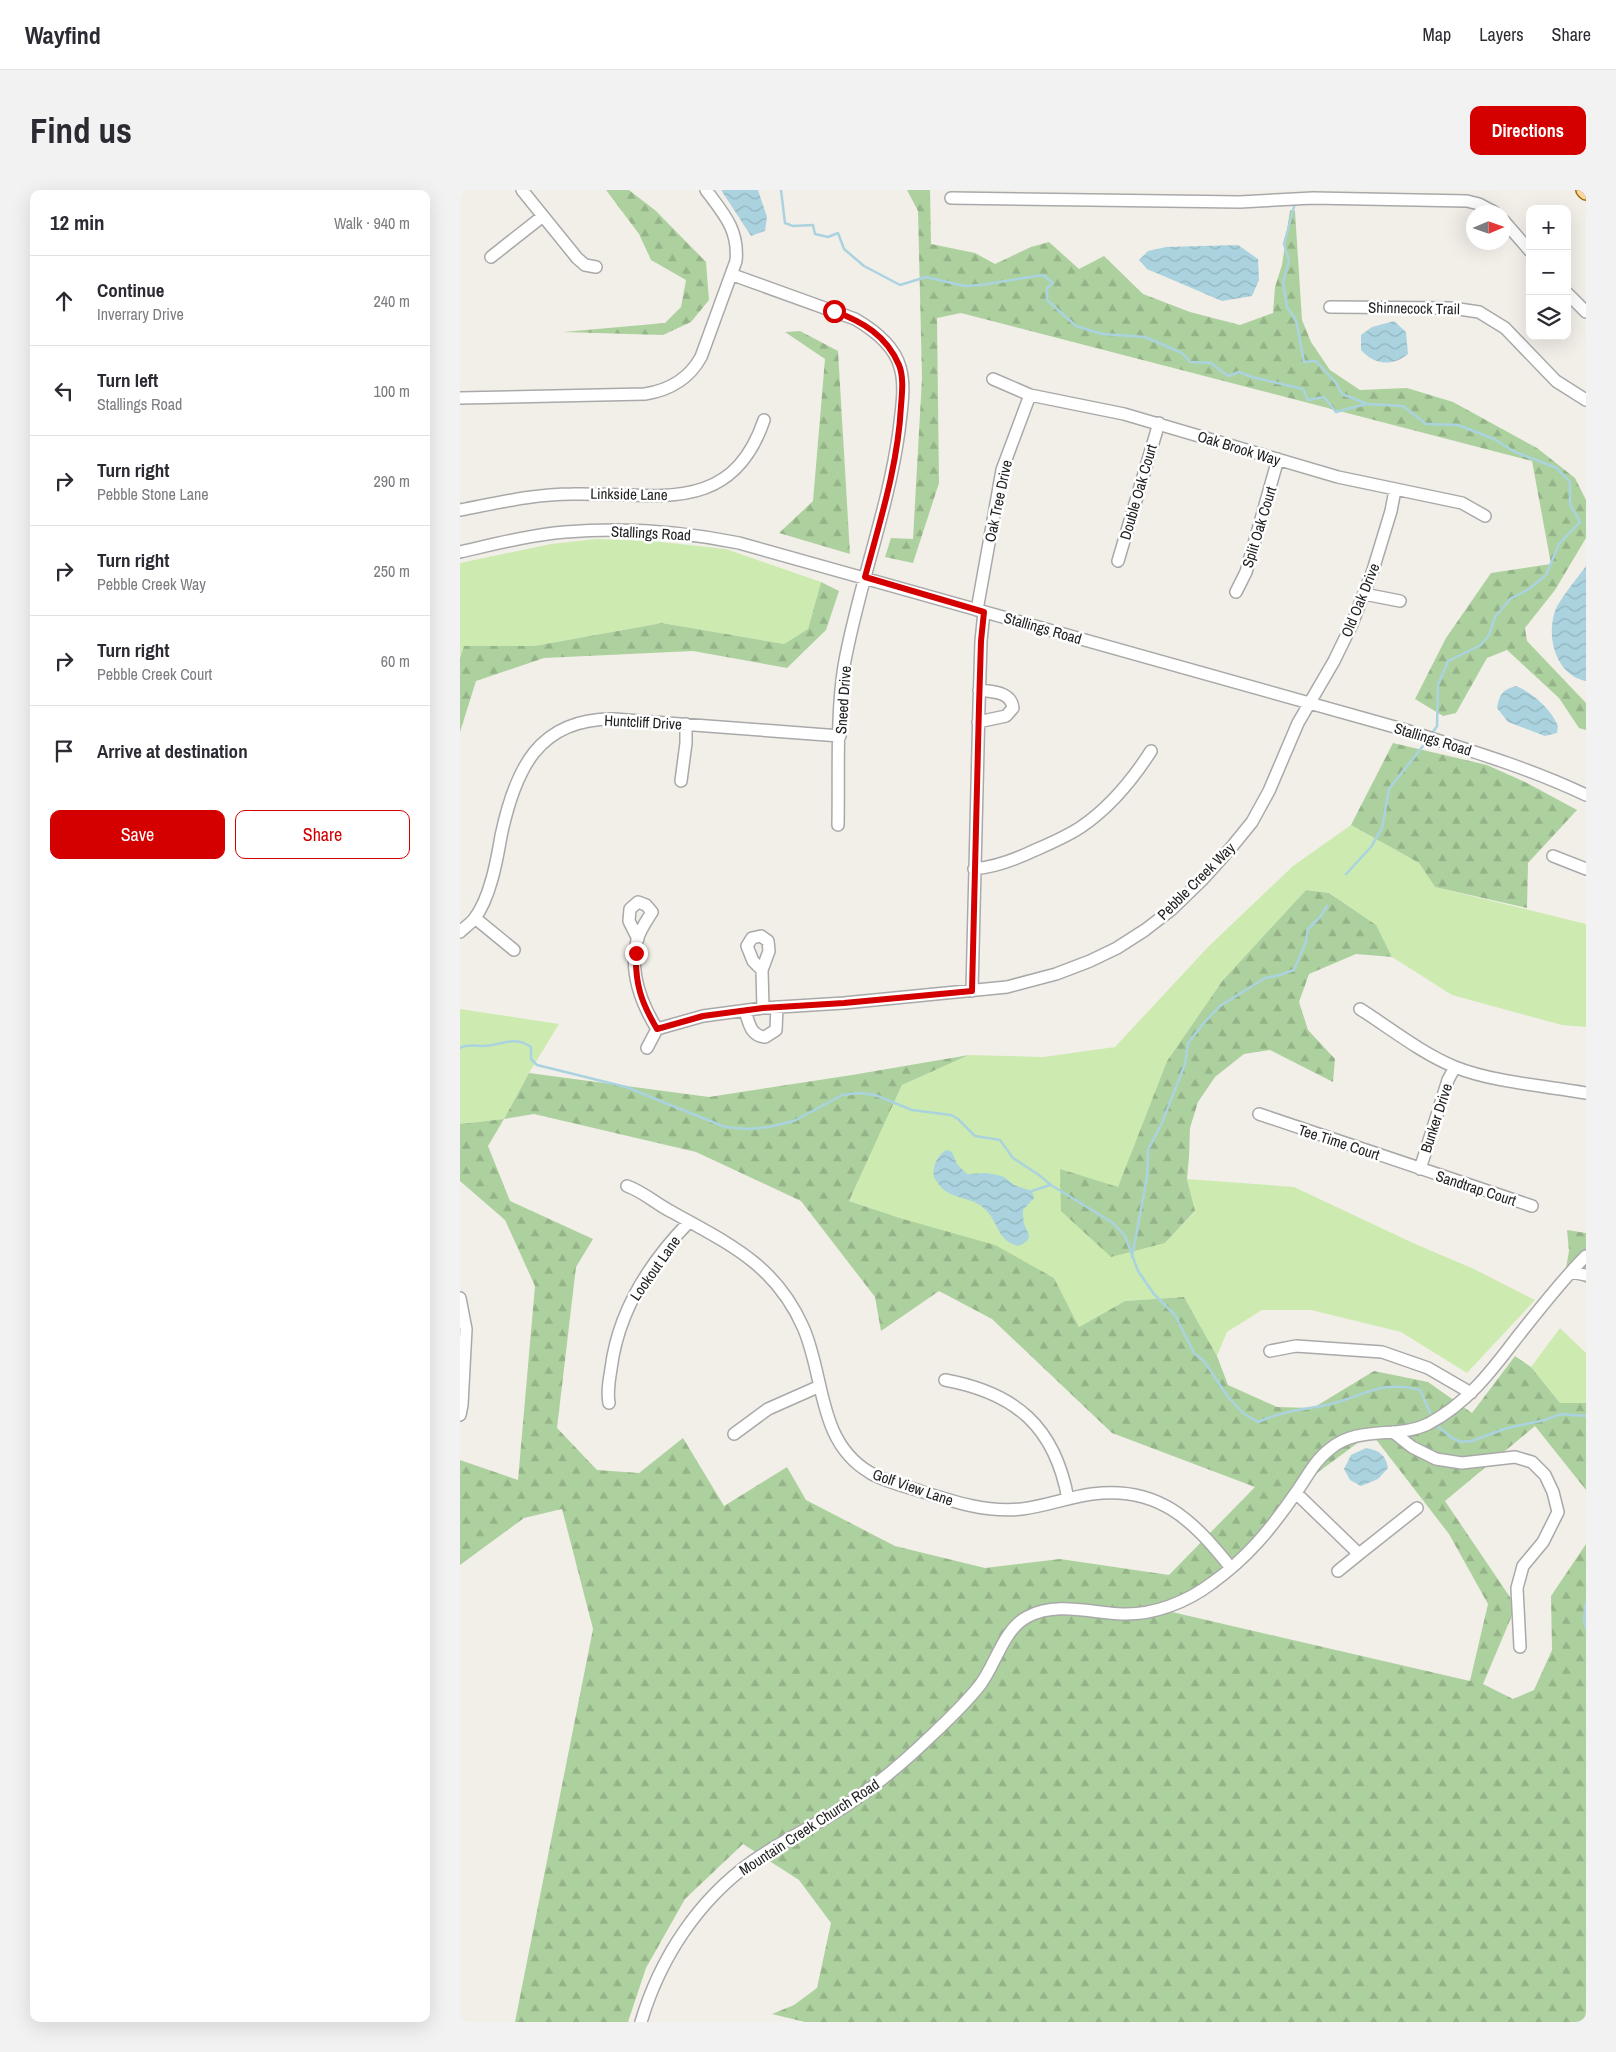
<!DOCTYPE html>
<meta charset="utf-8">
<style>
body{margin:0;font-family:"Archivo Narrow",sans-serif;background:#f2f2f3;color:#2b2b33}
.controls{position:absolute;right:15px;top:15px;display:grid;overflow:hidden;border-radius:10px;box-shadow:0 5px 20px #0002}
.controls button{width:45px;height:45px;display:grid;place-items:center;padding:0;border:0;border-bottom:1px solid #e1e1e2;background:#fff;color:#2b2b33;font:25px sans-serif}
.compass{position:absolute;left:1006px;top:15px;width:45px;height:45px;border-radius:50%;background:#fff;box-shadow:0 5px 20px #0002;rotate:88deg}
.stop{position:absolute;width:15px;height:15px;margin:-11px;border:4px solid #d40000;border-radius:50%;background:#fff}
.stop.end{background:#d40000;border-color:#fff;box-shadow:0 1px 5px #0008}
.list{margin:0;padding:0;list-style:none}
h2{display:flex;justify-content:space-between;align-items:center;height:65px;margin:0;padding:0 20px;font-size:21px}
h2 small{font-size:16px;font-weight:400;color:#7c7c81}
.list li{display:grid;grid-template-columns:32px 1fr auto;gap:15px;align-items:center;box-sizing:border-box;height:90px;padding:0 20px;border-top:1px solid #e1e1e2}
.list b{display:block;font-size:19px;white-space:nowrap}
.list p{margin:0;font-size:16px;white-space:nowrap;color:#7c7c81}
.list em{font-size:16px;font-style:normal;color:#7c7c81}
.actions{display:flex;gap:10px;padding:15px 20px}
.actions a{flex:1;padding:11px 0;border:1px solid #d40000;border-radius:10px;text-align:center;font-size:18px;color:#d40000}
.actions .main{background:#d40000;color:#fff}
.icon{flex:none;width:28px;height:28px;fill:none;stroke:currentColor;stroke-width:2;stroke-linecap:round;stroke-linejoin:round}
.map{position:relative;flex:none;width:1126px;height:1832px;overflow:hidden;border-radius:10px}
header{display:flex;align-items:center;gap:30px;box-sizing:border-box;height:70px;padding:0 25px;background:#fff;border-bottom:1px solid #e1e1e2}
header strong{font-size:24px}
nav{display:flex;gap:28px;margin-inline-start:auto;font-size:18px}
.intro{display:flex;align-items:center;justify-content:space-between;box-sizing:border-box;height:120px;padding:0 30px}
h1{margin:0;font-size:35px}
.button{padding:12px 22px;border-radius:10px;background:#d40000;color:#fff;font-size:18px;font-weight:700}
main{display:flex;gap:30px;padding:0 30px}
aside{flex:1;background:#fff;border-radius:10px;box-shadow:0 5px 20px #0002}
.map>svg:first-child{display:block}
.grass{fill:#cdebb0}
.forest{fill:url(#forest-firs);fill-rule:evenodd}
.water{fill:url(#water-waves)}
.lines{fill:none;stroke-linecap:round;stroke-linejoin:round}
.stream{stroke:#aad3df;stroke-width:2.5}
.minor-casing{stroke:#a9a9a9;stroke-width:14}
.major-casing{stroke:#a06b00;stroke-width:18}
.minor{stroke:#fff;stroke-width:11}
.major{stroke:#fcd6a4;stroke-width:15}
.route{stroke:#d40000;stroke-width:6}
.labels{text-anchor:middle;dominant-baseline:central;stroke-width:5;stroke-linejoin:round;paint-order:stroke}
.street-label{font-size:15px;fill:#222;stroke:#fff}
</style>
<header>
<strong>Wayfind</strong>
<nav><a>Map</a><a>Layers</a><a>Share</a></nav>
</header>
<div class="intro"><h1>Find us</h1><a class="button">Directions</a></div>
<main>
<aside>
<h2>12 min<small>Walk · 940 m</small></h2>
<ul class="list">
<li><svg class="icon" aria-label="ahead" viewBox="0 0 24 24"><path d="M12 20V5M6 11l6-6 6 6"/></svg><div><b>Continue</b><p>Inverrary Drive</p></div><em>240 m</em></li>
<li><svg class="icon" aria-label="left" viewBox="0 0 24 24"><path d="M17 20v-9H6M10 6l-5 5 5 5"/></svg><div><b>Turn left</b><p>Stallings Road</p></div><em>100 m</em></li>
<li><svg class="icon" aria-label="right" viewBox="0 0 24 24"><path d="M7 20v-9h11M14 6l5 5-5 5"/></svg><div><b>Turn right</b><p>Pebble Stone Lane</p></div><em>290 m</em></li>
<li><svg class="icon" aria-label="right" viewBox="0 0 24 24"><path d="M7 20v-9h11M14 6l5 5-5 5"/></svg><div><b>Turn right</b><p>Pebble Creek Way</p></div><em>250 m</em></li>
<li><svg class="icon" aria-label="right" viewBox="0 0 24 24"><path d="M7 20v-9h11M14 6l5 5-5 5"/></svg><div><b>Turn right</b><p>Pebble Creek Court</p></div><em>60 m</em></li>
<li><svg class="icon" aria-label="arrive" viewBox="0 0 24 24"><path d="M6 21V4h12l-3 4 3 4H6"/></svg><div><b>Arrive at destination</b></div></li>
</ul>
<div class="actions"><a class="main">Save</a><a>Share</a></div>
</aside>
<div class="map">
<svg width="1126" height="1832" viewBox="0 0 1126 1832">
<defs>
<pattern id="forest-firs" width="22" height="20" patternUnits="userSpaceOnUse" patternTransform="scale(1.25)"><rect width="22" height="20" fill="#add19e"/><path d="M5 1l3.5 6h-7zM16 11l3.5 6h-7z" fill="#95b388"/></pattern>
<pattern id="water-waves" width="16" height="10" patternUnits="userSpaceOnUse" patternTransform="scale(1.25)"><rect width="16" height="10" fill="#aad3df"/><path d="M0 5q4-4 8 0t8 0" fill="none" stroke="#92b5bf"/></pattern>
</defs>
<rect width="100%" height="100%" fill="#f2efe9"/>
<path class="grass" d="M136,349l56,2 74,8 95,33 -13,47 -24,15 -122,-21 -128,23h-70l-4,11v-94l91,-19z
M891,635l68,38 16,24 151,37v103l-24,-2 -110,-30 -60,-38 -17,-32 -46,-32 -23,-3 -83,90 -56,81 -49,127 -58,-18 105,73 30,-31 -8,-33 107,8 119,56 61,26 61,31 -68,73 -66,-41 -90,-22h-49l-35,22 -10,24 -33,-59 -59,4 -46,26 -25,-49 -151,-59 -54,-18 53,-116 67,-30 74,2 72,-10 93,-100 85,-81z
M0,819l99,15 -30,49 -25,46 -44,5z
M1100,1138l26,25v50h-26l-29,-36z"/>
<path class="forest" d="M146,0h23l27,21 50,51 3,38 -18,22 -28,13 -100,-3 102,-9 16,-16 5,-27 -35,-20 -12,-26z
M447,0h23l1,54 44,9 20,11 36,-17 18,-5 30,27 25,-13 39,38 47,18 50,13 33,-12 2,-26 7,-22 8,-55 5,1 7,109 9,22 19,28 30,20 47,-2 46,14 84,46 38,30 11,22v38l-31,52 -30,38 2,13 59,62v27l-7,-2 -20,-30 -52,-48 -20,8 -31,55 -13,3 -28,-17 31,-61 45,-65 60,-9 -19,-103 -571,-148 -24,5 2,165 -26,80 -28,-6 6,-19 22,1 9,-161 -4,-167z
M340,141l38,20 12,203 -71,-21 34,-32 12,-142 -40,-27z
M361,392l18,9 -13,39 -39,38 -94,-17 -149,7 -68,23 -16,51v-74l4,-12h70l128,-23 122,21 24,-15z
M933,553l94,22 40,18 50,27 -49,53 -1,45 -92,-21 -16,-24 -68,-38z
M846,700l23,3 47,32 16,32 -36,-3 -47,20 -10,28 9,28 27,29 -2,23 -63,-32 -26,4 -29,23 -17,25 -8,26 -1,29 -2,22 8,32 -30,32 -54,14 -50,-46 -1,-42 58,18 49,-126 56,-81z
M509,865l-67,30 -53,116 54,18 92,26 59,33 25,49 46,-26 59,-4 33,59 11,29 49,22 36,1 61,-37 54,11 44,31 43,-57 16,11 29,36h26v87l-51,-64 -90,75 71,105 -33,78 30,15 21,-9 18,-40 -1,-54 35,-52v478h-781l-33,-8 22,-9 23,-17 14,-65 -32,-43 -56,-36 -58,55 -39,69 -18,54h-113l78,-393 -31,-120 -38,9 -64,47v-105l58,20 17,-194 -30,-66 -45,-39v-57l44,-5 25,-46 180,24 143,-22zM74,924l162,38 105,49 74,96 6,34 58,-40 53,28 120,114 143,54 -86,88 -109,-16 -75,9 -90,-22 -89,-46 -19,-33 -63,39 -41,-68 -44,35 -42,-3 -40,-42 19,-161 17,-28 -83,-38 -22,-55 16,-27zM911,1243l78,101 39,70 -18,77 -298,-69 54,-39 43,-34 48,-66z
M1107,1040l19,3v50l-21,-9 4,-23z"/>
<path class="water" d="M261,0h37l9,27 -2,14 -14,5z
M778,55l20,14 1,21 -7,16 -30,5 -75,-32 -8,-9 9,-9 18,-4z
M934,131l12,11 2,22c-16,13 -33,11 -47,-4v-15l11,-8z
M1126,376v115c-30,-6 -40,-43 -31,-70 4,-11 23,-34 31,-45z
M1056,496c17,7 35,23 42,40l-1,7 -12,3 -37,-14 -11,-14c3,-14 5,-18 19,-22z
M487,960l5,2 5,12 10,10 19,-1 11,2 7,2 10,8 18,6 2,7 -11,12c0,4 0,9 1,13 4,12 11,16 -6,23 -19,-4 -20,-23 -32,-36 -12,-12 -26,-10 -39,-18 -6,-3 -9,-10 -13,-14 -2,-10 3,-24 13,-28z
M906,1258c13,2 20,7 22,20l-10,11 -17,7 -11,-6 -6,-11 7,-14z"/>
<g class="lines">
<path class="stream" d="M321,0l4,33 8,3 20,-1 2,9 13,3 10,-4 6,16 20,17 36,19 26,-8 39,9 16,-1 62,-10 10,8 -6,5v12l29,26 26,8 43,3 37,16 8,9 21,1 17,13 11,-4 13,5 51,12 5,11 16,-3 12,15 30,-8
M835,13l-11,41 5,17 -6,21 4,25 9,13 8,42 12,-1 20,22 6,11 25,10 36,2 23,18 32,1 36,14 21,13 42,16 13,14v22l10,18 -21,22 -13,31 -17,14 -19,10 -15,18 -6,18 -8,10 -33,16 -10,24 -1,41 -6,9
M886,684l25,-27 11,-19 7,-39 38,-48
M0,858c8,-4 15,-2 24,-2 18,-1 31,-11 47,1v12l6,6 89,22 99,40 23,2 21,-2 25,-6 48,-26 17,-2 16,2 37,15 39,5 7,4 17,17 25,4 13,18 26,17 12,10 62,38 12,13 13,35 16,23 21,21 19,38 10,8 24,36 15,16 15,9c22,-10 44,-12 68,-17 36,-7 52,-26 94,-15l10,23
M572,1001l18,-6
M672,1067l15,-80 1,-27 14,-27 23,-59 3,-21 15,-19 17,-18 45,-28 15,-3 14,-5 12,-28 2,-13 13,-13 6,-10
M975,1234l17,14 9,4 11,-1 35,-13 38,-8 16,-6 25,2
M1126,1413l-2,16 2,9"/>
<defs>
<path id="minor" d="M62,0l55,68 8,7 11,2
M491,8l289,4 73,-4 154,3 12,3 15,8
M1044,31l26,30
M31,67l52,-41
M273,85l122,44c19,11 39,26 45,48 6,20 1,44 -1,64 -11,80 -41,156 -55,235 -8,49 -5,109 -6,159
M1107,103l19,19
M870,117l122,1 27,4 26,16 51,53 30,19
M533,189l37,16 94,19 214,63 124,26 23,13
M0,208l185,-4c25,-4 44,-15 56,-37l35,-96c3,-31 -12,-47 -30,-71
M0,320c37,-7 74,-16 112,-16 81,-2 159,24 192,-74
M0,362c35,-8 70,-17 105,-20 59,-5 116,-1 174,11l663,186c63,20 125,38 184,66
M658,371l41,-138
M776,402l10,-20 32,-113
M904,404l36,7
M517,420l25,-140 28,-75
M518,532l28,-6 7,-8c-2,-17 -21,-16 -34,-18
M221,591l5,-38v-19
M1093,666l33,13
M514,679c21,-2 40,-9 59,-18 16,-7 33,-14 48,-24 28,-19 52,-48 70,-76
M15,728l39,32
M0,742c4,-4 10,-8 14,-13 16,-20 23,-59 27,-83 14,-66 37,-118 113,-117l226,17
M178,749l-9,-18 1,-12 8,-7 8,3 6,7c-5,8 -12,18 -15,28 -8,31 4,63 20,89
M302,780l-9,-9 -6,-15 5,-8 9,-2 7,5 1,10 -7,19 1,38
M512,801l7,-285 2,-65 3,-29
M900,819c30,19 61,44 95,58 37,15 91,19 131,26
M285,821c4,11 5,25 20,26l11,-7 1,-23
M187,858l10,-19 46,-13 60,-8 81,-5 163,-16 49,-13 34,-13 27,-13 28,-18 26,-20 31,-30 28,-31 22,-27 17,-31 29,-68 36,-62 18,-37 21,-54 18,-59 4,-21
M799,924l273,92
M960,979l28,-89 7,-13
M167,996c17,6 29,18 45,26 57,32 103,52 131,115 22,49 14,114 66,145 14,9 32,13 48,18 34,11 69,23 105,19 24,-3 47,-12 70,-15 66,-9 101,26 139,74
M1111,1082l15,3
M0,1108l6,31 -4,76 -2,10
M810,1161l26,-5 86,6 46,16 43,25
M485,1190c71,13 110,47 123,119
M149,1213c-2,-11 0,-22 2,-34 7,-57 38,-106 78,-147
M933,1242l19,15 24,12 26,4 53,-6 17,5 13,13 8,17 5,20 -15,30 -20,24 -6,22 3,59
M274,1244l34,-25 52,-23
M836,1303l63,61 58,-46
M878,1381l21,-17
M181,1832c19,-64 57,-122 112,-161 30,-21 63,-36 94,-56 30,-20 58,-44 84,-69 17,-16 35,-33 49,-51 16,-21 23,-55 47,-68 29,-16 65,-4 95,-3 32,1 65,-12 90,-31 35,-25 58,-53 83,-89 11,-15 19,-33 35,-45 28,-24 67,-10 98,-25 38,-20 62,-51 87,-84 23,-29 45,-58 71,-84"/>
<path id="major" d="M1124,0l2,2"/>
</defs>
<use href="#minor" class="minor-casing"/>
<use href="#major" class="major-casing"/>
<use href="#minor" class="minor"/>
<use href="#major" class="major"/>
</g>
<g class="lines">
<path class="route" d="M176,763c-1,31 5,49 21,76l46,-13 60,-8 81,-5 128,-12 7,-285 2,-65 3,-29 -119,-35c15,-56 33,-112 36,-171 1,-13 3,-29 -2,-41 -13,-30 -36,-43 -65,-54"/>
</g>
<g class="labels">
<g class="street-label">
<text transform="translate(954 118) rotate(1)">Shinnecock Trail</text>
<text transform="translate(779 258) rotate(17)">Oak Brook Way</text>
<text transform="translate(678 302) rotate(-74)">Double Oak Court</text>
<text transform="translate(169 304) rotate(1)">Linkside Lane</text>
<text transform="translate(538 311) rotate(-78)">Oak Tree Drive</text>
<text transform="translate(799 337) rotate(-73)">Split Oak Court</text>
<text transform="translate(191 343) rotate(3)">Stallings Road</text>
<text transform="translate(900 410) rotate(-68)">Old Oak Drive</text>
<text transform="translate(583 438) rotate(16)">Stallings Road</text>
<text transform="translate(383 510) rotate(-86)">Sneed Drive</text>
<text transform="translate(183 532) rotate(3)">Huntcliff Drive</text>
<text transform="translate(973 549) rotate(17)">Stallings Road</text>
<text transform="translate(736 691) rotate(-45)">Pebble Creek Way</text>
<text transform="translate(976 928) rotate(-72)">Bunker Drive</text>
<text transform="translate(879 952) rotate(18)">Tee Time Court</text>
<text transform="translate(1016 998) rotate(18)">Sandtrap Court</text>
<text transform="translate(195 1078) rotate(-55)">Lookout Lane</text>
<text transform="translate(453 1297) rotate(19)">Golf View Lane</text>
<text transform="translate(349 1637) rotate(-33)">Mountain Creek Church Road</text>
</g>
</g>
</svg>
<div class="controls">
<button>+</button>
<button>−</button>
<button><svg class="icon" aria-label="layers" viewBox="0 0 24 24"><path d="M12 4l9 5-9 5-9-5zM3 14l9 5 9-5"/></svg></button>
</div>
<svg class="compass" viewBox="-18 -18 36 36"><path d="M0-13l5 13h-10z" fill="#e53935"/><path d="M0 13l5-13h-10z" fill="#7c7c81"/></svg>
<div class="stop" style="left:374px;top:121px"></div>
<div class="stop end" style="left:176px;top:763px"></div>
</div>
</main>
